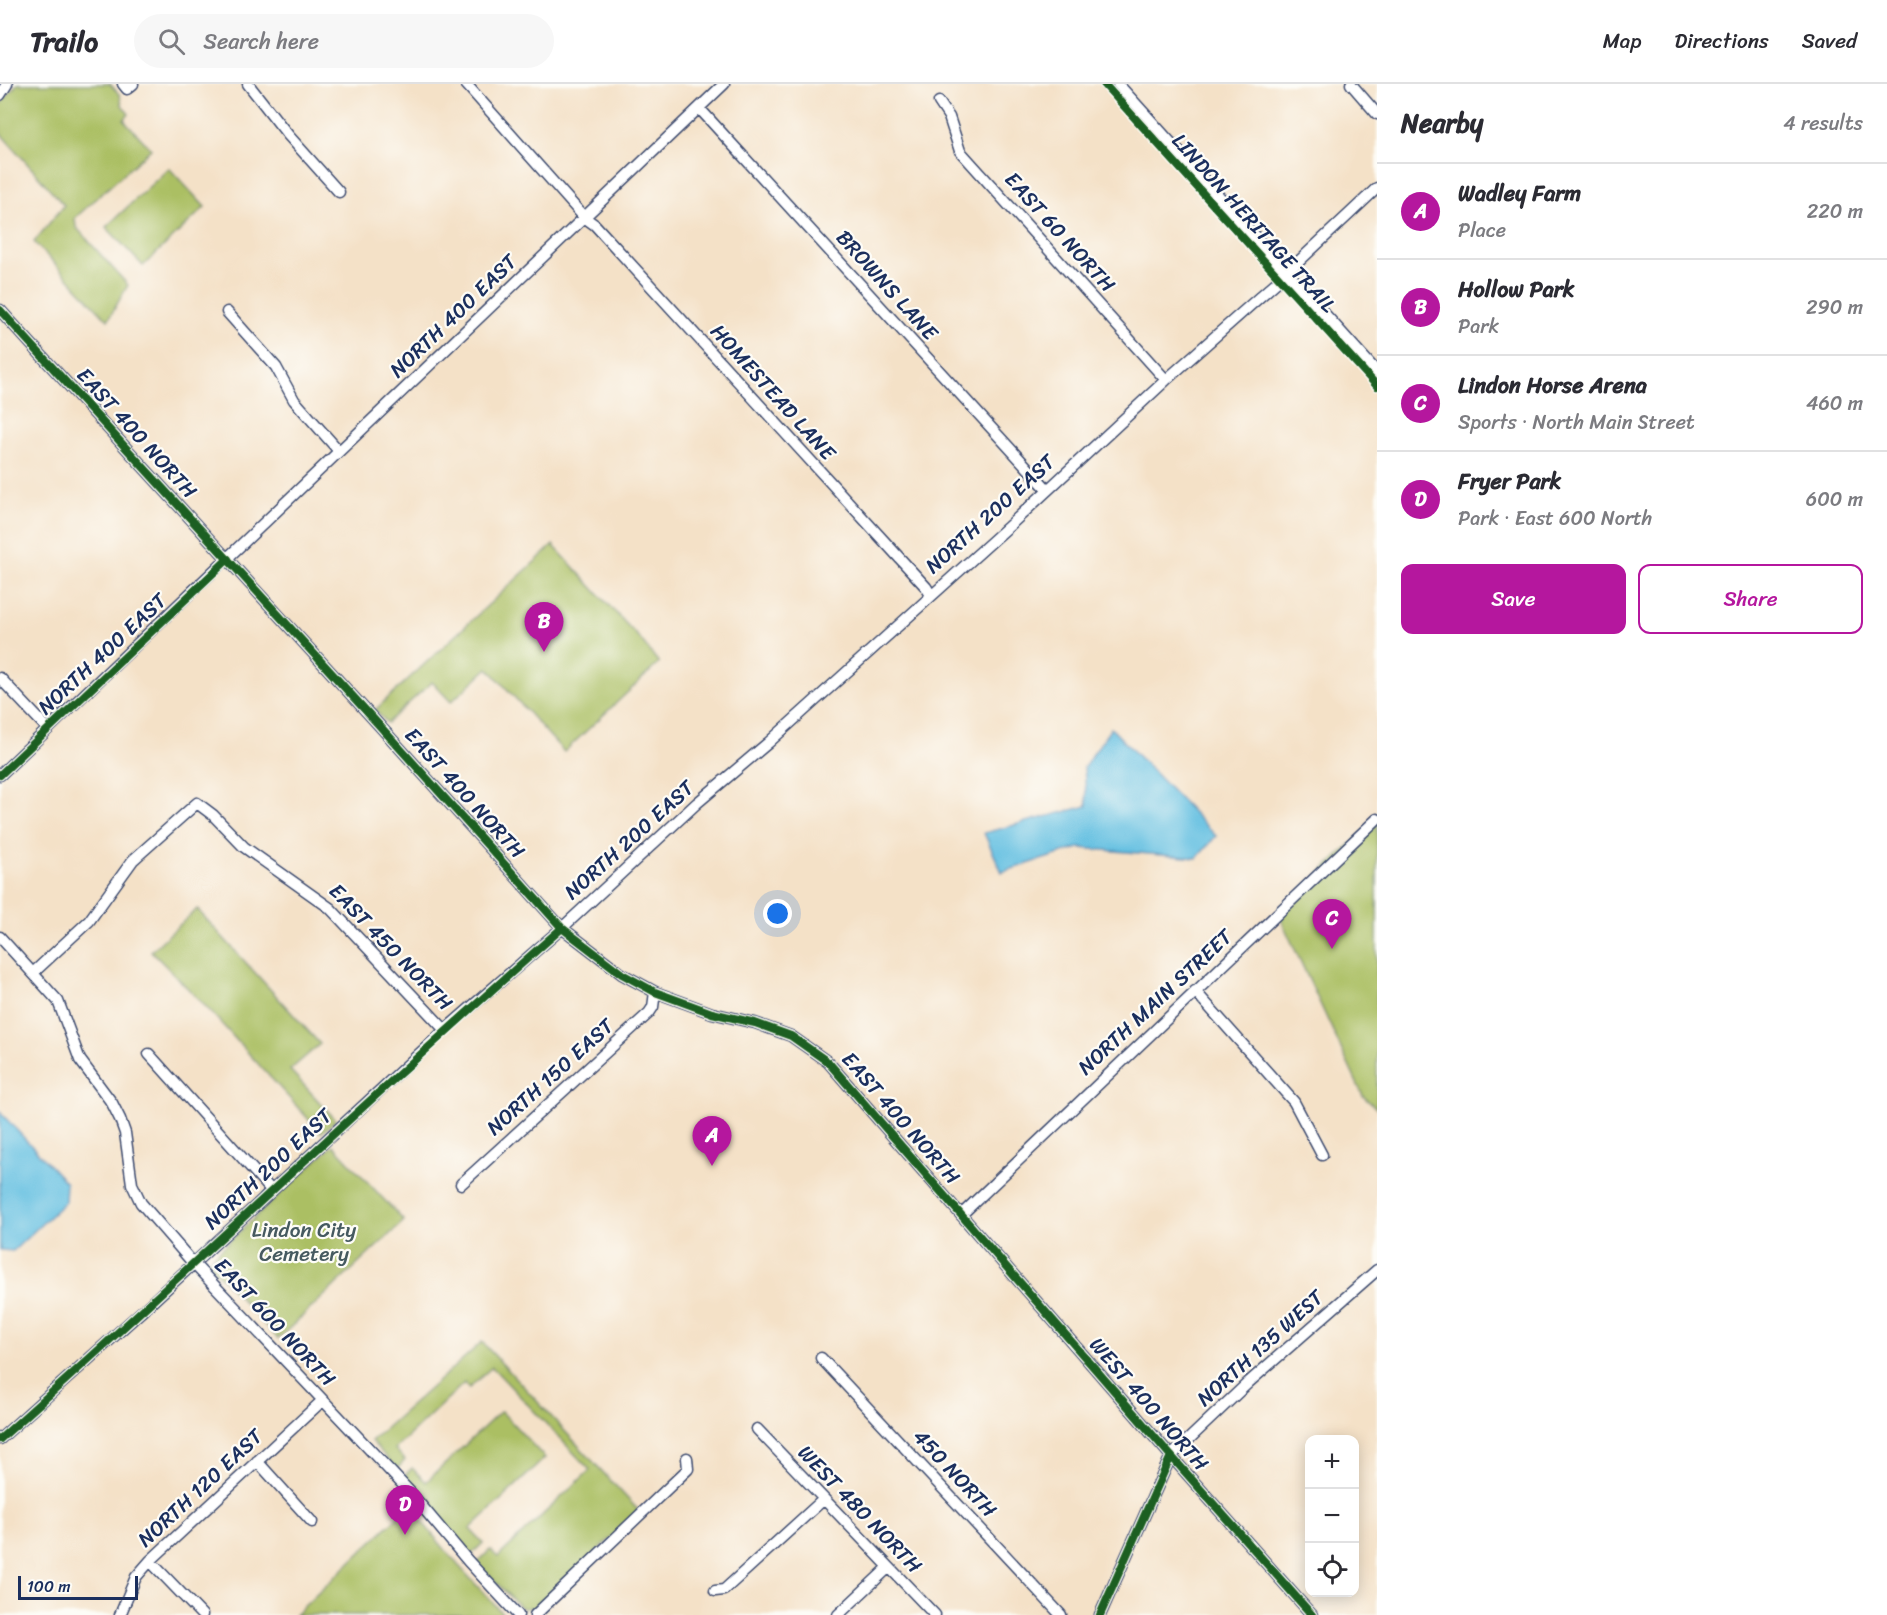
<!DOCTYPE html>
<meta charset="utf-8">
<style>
body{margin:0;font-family:Sriracha,sans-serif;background:#f7f7f7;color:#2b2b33}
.controls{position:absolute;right:18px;bottom:18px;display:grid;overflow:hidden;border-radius:12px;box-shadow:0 3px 15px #0003}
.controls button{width:54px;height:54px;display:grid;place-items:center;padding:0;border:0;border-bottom:2px solid #e1e1e2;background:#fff;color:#2b2b33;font:30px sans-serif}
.scale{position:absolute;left:18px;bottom:15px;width:120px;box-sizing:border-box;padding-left:6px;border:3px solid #1b2f5e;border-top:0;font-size:16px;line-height:21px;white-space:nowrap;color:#1b2f5e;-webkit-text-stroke:4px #fdfcf7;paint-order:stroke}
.you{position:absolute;left:778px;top:830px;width:21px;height:21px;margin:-15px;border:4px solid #fff;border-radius:50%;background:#1a73e8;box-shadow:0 0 0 9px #1a73e833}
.badge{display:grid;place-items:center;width:39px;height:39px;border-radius:50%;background:#b5179e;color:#fff;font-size:20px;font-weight:700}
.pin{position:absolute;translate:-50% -50px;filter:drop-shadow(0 2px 3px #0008)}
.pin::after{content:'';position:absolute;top:32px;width:21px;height:18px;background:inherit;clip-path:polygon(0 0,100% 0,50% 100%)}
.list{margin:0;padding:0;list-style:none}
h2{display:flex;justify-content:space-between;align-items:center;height:78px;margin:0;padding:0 24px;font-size:26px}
h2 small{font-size:20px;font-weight:400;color:#7c7c81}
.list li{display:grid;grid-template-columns:39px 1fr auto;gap:18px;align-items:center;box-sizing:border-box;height:96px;padding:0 24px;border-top:2px solid #e1e1e2}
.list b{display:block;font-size:22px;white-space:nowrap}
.list p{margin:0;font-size:20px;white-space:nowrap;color:#7c7c81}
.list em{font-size:20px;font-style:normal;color:#7c7c81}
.actions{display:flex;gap:12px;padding:18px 24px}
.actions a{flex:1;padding:14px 0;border:2px solid #b5179e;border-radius:12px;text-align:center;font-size:21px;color:#b5179e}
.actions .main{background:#b5179e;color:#fff}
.icon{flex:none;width:33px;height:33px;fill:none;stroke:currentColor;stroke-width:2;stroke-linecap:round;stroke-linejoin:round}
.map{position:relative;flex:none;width:1377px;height:1531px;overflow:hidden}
header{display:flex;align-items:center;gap:36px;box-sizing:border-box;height:84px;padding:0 30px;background:#fff;border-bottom:2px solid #e1e1e2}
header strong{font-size:28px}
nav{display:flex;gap:33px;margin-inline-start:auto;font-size:21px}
.search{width:420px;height:54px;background:#f7f7f7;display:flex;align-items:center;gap:15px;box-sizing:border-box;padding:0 21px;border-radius:33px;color:#7c7c81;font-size:22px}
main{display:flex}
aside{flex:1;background:#fff}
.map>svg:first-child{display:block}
.green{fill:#abbf63;stroke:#637760;stroke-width:1.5}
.water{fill:#63bfe1;stroke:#3f77a0;stroke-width:1.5}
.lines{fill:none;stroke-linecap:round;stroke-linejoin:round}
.minor-casing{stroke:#3c4a6e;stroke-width:13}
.minor{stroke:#fff;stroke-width:10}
.cycleway-casing{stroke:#fdfcf7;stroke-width:11}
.cycleway{stroke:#1b5e20;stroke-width:8}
.labels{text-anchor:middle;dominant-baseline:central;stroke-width:4.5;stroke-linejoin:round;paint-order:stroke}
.street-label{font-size:21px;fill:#1b2f5e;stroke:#fdfcf7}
.park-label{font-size:21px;fill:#465a60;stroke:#fdfcf7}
</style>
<header>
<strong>Trailo</strong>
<div class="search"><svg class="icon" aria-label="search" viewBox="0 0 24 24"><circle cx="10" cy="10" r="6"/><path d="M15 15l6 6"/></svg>Search here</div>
<nav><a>Map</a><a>Directions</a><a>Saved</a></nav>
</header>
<main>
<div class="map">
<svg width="1377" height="1531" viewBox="0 0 1377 1531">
<rect width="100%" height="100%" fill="#fdfcf7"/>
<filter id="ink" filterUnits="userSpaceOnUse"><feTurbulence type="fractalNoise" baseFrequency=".0167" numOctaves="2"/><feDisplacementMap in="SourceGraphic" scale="12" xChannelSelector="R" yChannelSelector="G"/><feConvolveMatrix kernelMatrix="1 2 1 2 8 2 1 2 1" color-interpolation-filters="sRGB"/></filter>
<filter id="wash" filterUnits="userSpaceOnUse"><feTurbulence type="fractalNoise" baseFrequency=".008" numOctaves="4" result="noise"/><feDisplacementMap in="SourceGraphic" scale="24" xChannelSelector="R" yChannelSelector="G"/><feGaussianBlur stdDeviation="1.35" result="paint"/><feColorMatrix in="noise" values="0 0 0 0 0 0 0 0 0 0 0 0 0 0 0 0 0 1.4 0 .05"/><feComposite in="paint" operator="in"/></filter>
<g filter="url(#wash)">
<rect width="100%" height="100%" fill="#f4e1c7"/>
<path class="green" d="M17,0h93l10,11 2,10 7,9 -5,6 27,29 -76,69 1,9 52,58 -20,35 -74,-78 30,-37 -64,-72v-28z
M169,84l36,39 -62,59 -37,-39z
M553,461l89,96 17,22 -95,89 -76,-84 -37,34 -19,-20 -45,41 -12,-13z
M1377,735v290l-14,-13 -85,-183z
M197,825l123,135 -30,26 46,50 -15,13 -112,-123 -58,-59z
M333,1061l71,76 -126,118 -71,-77z
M482,1258l157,169 -105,101 -5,-5 -4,2 -5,-2 -43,-44 13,-13 8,7 92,-87 -98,-103 -23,21 -5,-5 -69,66 10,11 -8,9 -26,-28z
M501,1327l44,47 -75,71 13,14 -12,12 -67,-79 8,-8 14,14z
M409,1422l49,59 46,50h-209z"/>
<path class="water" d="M1111,644l105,108 -19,22 -118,-10 -77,24 -18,-39 103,-27 -3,-39z
M0,1028l66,71 -1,19 -52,49 -13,-1z"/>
</g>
<g filter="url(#ink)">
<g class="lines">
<defs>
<path id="minor" d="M123,0l4,5 6,-5
M248,0l40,51 51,57
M466,0l118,133 11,8 331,362 5,8
M1118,0l259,288
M1351,0l26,30
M0,11l7,-11
M939,18l10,15 11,34 206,229
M699,24l348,381
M0,226l378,414 184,204 60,46 33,18 57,21 43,10 36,13 37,26 343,394 141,159
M227,228l49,55 18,33 45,51
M0,594l48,51
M0,691l724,-691
M0,853l58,64 22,59 32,43 8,16 5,14 7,51 9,19 52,60 216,228 59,70 50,54
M34,888l55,-51 44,-61 64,-57 16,12 31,32 86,61 115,122
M1195,907l99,111 28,53
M149,970l123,137
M461,1100l188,-171 4,-6 2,-15
M961,1131l416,-396
M821,1274l240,257
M757,1345l178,186
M0,1355l151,-136 294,-273 117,-102 135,-125 71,-60 240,-216 158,-147 114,-101 97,-91
M257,1377l55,61
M150,1477l52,54
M715,1507l9,-1 100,-91
M120,1531l16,-38 14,-16 172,-160
M535,1531l153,-146 -1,-11
M838,1531l51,-48
M1100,1531l71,-159 78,-74 128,-112"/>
</defs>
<use href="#minor" class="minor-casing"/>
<use href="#minor" class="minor"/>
<defs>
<path id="cycleway" d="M1104,0l273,302
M0,226l378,414 184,204 60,46 33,18 57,21 43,10 36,13 37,26 343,394 141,159
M0,691l228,-216
M0,1355c189,-168 371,-344 562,-511
M1100,1531l71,-159"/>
</defs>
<use href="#cycleway" class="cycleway-casing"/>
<use href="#cycleway" class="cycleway"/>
</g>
</g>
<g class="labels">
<g class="street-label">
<text transform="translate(1254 139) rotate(48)">LINDON HERITAGE TRAIL</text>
<text transform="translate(1060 148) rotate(48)">EAST 60 NORTH</text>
<text transform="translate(887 201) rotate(48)">BROWNS LANE</text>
<text transform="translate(453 232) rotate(-44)">NORTH 400 EAST</text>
<text transform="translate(773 308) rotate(48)">HOMESTEAD LANE</text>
<text transform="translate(137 349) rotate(48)">EAST 400 NORTH</text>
<text transform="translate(990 430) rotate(-42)">NORTH 200 EAST</text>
<text transform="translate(102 570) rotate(-43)">NORTH 400 EAST</text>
<text transform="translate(465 709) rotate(48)">EAST 400 NORTH</text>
<text transform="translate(629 756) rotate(-42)">NORTH 200 EAST</text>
<text transform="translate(391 863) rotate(46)">EAST 450 NORTH</text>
<text transform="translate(1155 918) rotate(-43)">NORTH MAIN STREET</text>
<text transform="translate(550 993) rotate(-42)">NORTH 150 EAST</text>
<text transform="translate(901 1034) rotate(49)">EAST 400 NORTH</text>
<text transform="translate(268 1085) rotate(-43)">NORTH 200 EAST</text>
<text transform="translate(275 1238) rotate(47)">EAST 600 NORTH</text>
<text transform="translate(1260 1264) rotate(-42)">NORTH 135 WEST</text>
<text transform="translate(1149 1320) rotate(49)">WEST 400 NORTH</text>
<text transform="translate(955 1389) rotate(47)">450 NORTH</text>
<text transform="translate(200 1404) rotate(-43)">NORTH 120 EAST</text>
<text transform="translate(860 1425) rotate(46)">WEST 480 NORTH</text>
</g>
<g class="park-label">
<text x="304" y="1146">Lindon City<tspan x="304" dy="24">Cemetery</tspan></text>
</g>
</g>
</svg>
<div class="controls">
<button>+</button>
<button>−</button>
<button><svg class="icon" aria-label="locate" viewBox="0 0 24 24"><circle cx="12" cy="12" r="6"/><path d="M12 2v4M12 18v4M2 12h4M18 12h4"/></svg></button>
</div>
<div class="scale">100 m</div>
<div class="you"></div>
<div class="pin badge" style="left:712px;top:1082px">A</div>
<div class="pin badge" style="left:544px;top:568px">B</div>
<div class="pin badge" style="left:1332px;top:865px">C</div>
<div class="pin badge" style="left:405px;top:1451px">D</div>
</div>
<aside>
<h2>Nearby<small>4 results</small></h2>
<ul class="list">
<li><span class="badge">A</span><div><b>Wadley Farm</b><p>Place</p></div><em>220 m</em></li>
<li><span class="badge">B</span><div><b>Hollow Park</b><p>Park</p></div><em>290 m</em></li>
<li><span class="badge">C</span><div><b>Lindon Horse Arena</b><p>Sports · North Main Street</p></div><em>460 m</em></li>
<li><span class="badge">D</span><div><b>Fryer Park</b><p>Park · East 600 North</p></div><em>600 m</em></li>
</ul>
<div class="actions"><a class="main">Save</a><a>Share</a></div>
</aside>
</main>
